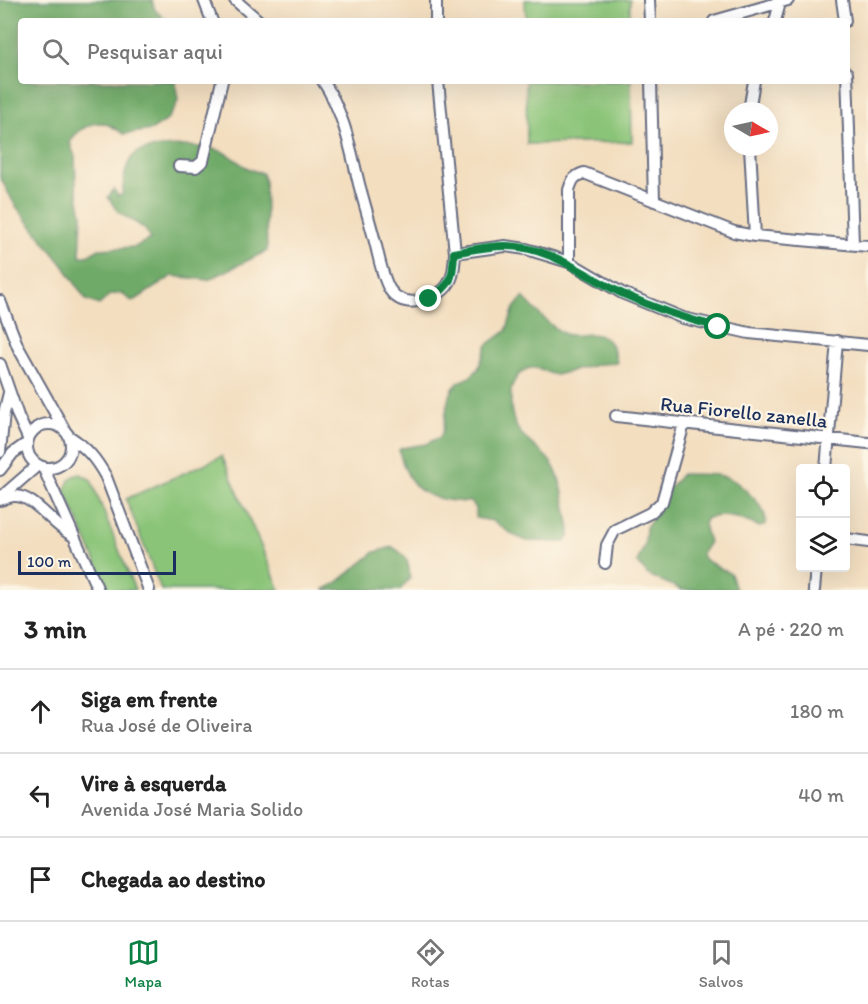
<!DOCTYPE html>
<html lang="pt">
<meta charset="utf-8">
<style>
body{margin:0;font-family:Itim,sans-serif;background:#f2f2f2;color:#222}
.controls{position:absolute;right:18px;bottom:18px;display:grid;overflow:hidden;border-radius:6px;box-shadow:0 6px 24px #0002}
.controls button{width:54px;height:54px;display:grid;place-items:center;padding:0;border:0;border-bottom:2px solid #e0e0e0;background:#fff;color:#222;font:30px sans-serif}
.compass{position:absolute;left:724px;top:102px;width:54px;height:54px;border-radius:50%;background:#fff;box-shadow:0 6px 24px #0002;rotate:99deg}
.scale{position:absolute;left:18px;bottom:15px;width:158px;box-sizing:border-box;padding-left:6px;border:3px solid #1b2f5e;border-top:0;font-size:16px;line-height:21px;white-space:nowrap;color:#1b2f5e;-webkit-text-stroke:4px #fcf5e5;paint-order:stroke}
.stop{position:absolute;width:18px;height:18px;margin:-14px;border:4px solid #0b8043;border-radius:50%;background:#fff}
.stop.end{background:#0b8043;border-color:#fff;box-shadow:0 2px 6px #0008}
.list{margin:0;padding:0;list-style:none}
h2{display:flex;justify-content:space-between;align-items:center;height:78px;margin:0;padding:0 24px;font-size:26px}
h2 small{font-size:20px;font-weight:400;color:#767676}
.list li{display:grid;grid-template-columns:39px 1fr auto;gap:18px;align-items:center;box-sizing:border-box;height:84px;padding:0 24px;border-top:2px solid #e0e0e0}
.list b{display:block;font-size:22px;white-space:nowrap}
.list p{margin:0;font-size:20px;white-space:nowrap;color:#767676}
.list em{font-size:20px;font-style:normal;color:#767676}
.icon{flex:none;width:33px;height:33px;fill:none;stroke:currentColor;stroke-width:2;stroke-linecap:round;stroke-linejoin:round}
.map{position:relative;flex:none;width:868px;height:590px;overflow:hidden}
.search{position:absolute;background:#fff;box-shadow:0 6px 24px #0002;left:18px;right:18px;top:18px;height:66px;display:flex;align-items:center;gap:15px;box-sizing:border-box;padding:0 21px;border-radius:6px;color:#767676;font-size:22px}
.sheet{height:330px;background:#fff}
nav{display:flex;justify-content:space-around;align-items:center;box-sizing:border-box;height:84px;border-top:2px solid #e0e0e0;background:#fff;font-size:16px;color:#767676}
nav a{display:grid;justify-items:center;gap:3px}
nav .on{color:#0b8043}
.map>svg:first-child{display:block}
.green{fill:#8ac478;stroke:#527a6b;stroke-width:1.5}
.forest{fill:#6faa68;stroke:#456c63;stroke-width:1.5}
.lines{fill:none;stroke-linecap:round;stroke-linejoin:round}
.street-casing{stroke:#676c80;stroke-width:14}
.street{stroke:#fff;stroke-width:10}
.route{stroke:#0b8043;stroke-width:8}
.labels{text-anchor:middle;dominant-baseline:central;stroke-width:4.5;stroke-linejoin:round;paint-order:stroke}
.street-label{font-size:20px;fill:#1b2f5e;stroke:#fcf5e5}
</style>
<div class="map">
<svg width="868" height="590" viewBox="0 0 868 590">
<rect width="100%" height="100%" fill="#fcf5e5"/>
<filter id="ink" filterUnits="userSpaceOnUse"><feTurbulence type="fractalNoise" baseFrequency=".0167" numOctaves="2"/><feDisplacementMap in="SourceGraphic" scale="12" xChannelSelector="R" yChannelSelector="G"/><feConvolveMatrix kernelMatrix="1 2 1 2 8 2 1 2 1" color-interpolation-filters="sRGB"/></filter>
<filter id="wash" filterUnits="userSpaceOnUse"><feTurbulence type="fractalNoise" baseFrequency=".008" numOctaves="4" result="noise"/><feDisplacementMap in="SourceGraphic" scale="24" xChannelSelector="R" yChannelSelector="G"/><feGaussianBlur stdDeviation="1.35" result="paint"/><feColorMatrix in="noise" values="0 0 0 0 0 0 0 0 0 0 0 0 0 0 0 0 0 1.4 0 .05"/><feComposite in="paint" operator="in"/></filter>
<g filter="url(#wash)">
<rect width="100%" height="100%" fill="#f3dec0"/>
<path class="green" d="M525,0h105v21h-104z
M526,81h105l1,61 -105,2z
M222,456l58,134h-119l-35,-91z
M81,474l10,6 44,110h-27l-42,-97c0,-11 4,-17 15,-19z"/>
<path class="forest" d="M0,0h152l3,10 12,11h-146v60h154l3,19 -3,8 -9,13 -14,9 -28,4c-7,-4 -14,-10 -22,-11 -12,-1 -28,9 -32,20l5,14 1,28 6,30 -2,41h7l12,-7 36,-2 15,-8c-4,-16 -23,-18 -33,-29 -4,-4 -6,-9 -9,-13l6,-8 4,7 4,-1c2,-13 2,-30 12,-40 12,-12 76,-11 91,-2 17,9 16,15 37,20l3,8 2,70 -59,29 -36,-4 -38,25 -4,-1 -9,-7 -11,2 -11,10 -13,-5 -23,-35 -48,-60 -15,-28z
M523,297c13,13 26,29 42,37 4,2 9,1 14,1 25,-3 33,2 38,28l-17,1 -44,11c-9,-1 -17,-9 -26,-7 -11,3 -18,14 -19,24 -1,27 3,38 24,55 8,6 14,11 19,20 9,16 12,44 16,62l-1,8 -5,5 -37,-1 -14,-6 -20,-14 -17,-3v-10l-5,-6c-41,-1 -62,-8 -72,-52l3,-2 24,-4 14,-7 3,-6 5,-31 5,-11 6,-7 11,-5 8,-8 9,-24 19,-14 8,-23z
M682,474c41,1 47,-4 76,29 5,6 9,14 7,22l-5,2c-19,-8 -33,-14 -53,-9l-3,6 5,18 -8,12 4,6 26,14 5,16h-54l-34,-15 -11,-13 8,-18 1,-17 10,-13 9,-21z
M392,547c15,8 17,15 18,31l-10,12h-77l12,-6 40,-32z"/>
</g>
<g filter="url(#ink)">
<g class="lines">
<defs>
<path id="street" d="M204,0l8,21
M235,0l24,21
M436,0v21
M649,0l1,21
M842,0l3,21
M714,21l74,-21
M775,21l5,-18
M847,73l6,171
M323,81c21,32 27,66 36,103 5,19 11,38 16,58 4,15 7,35 15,48 12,18 34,12 49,3 15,-9 15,-25 16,-40l-17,-172
M651,81l3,120
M749,111l5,-30
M750,147l5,89
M179,166l17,1 7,-6 19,-80
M455,253l50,-7 21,3 43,13 53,31 61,25 66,15 119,12
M569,262v-72c3,-10 5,-14 15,-17l150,59 21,4 113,10
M0,301l18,46 46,82
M0,364l18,52 10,22
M616,416l252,27
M27 446a22 22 0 1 1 44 0a22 22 0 1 1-44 0Z
M70,437c17,11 26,22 36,40l43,113
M0,452l4,-39 5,-20
M43,467l55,123
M826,469l11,-128
M0,470l13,-17 14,-10
M0,498l38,-33
M0,500c4,-1 10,-4 14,-4 21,-1 40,32 60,40
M846,539l22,3
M605,563l2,-18 8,-15 35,-17 12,-11 22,-78
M814,590l2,-22"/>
</defs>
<use href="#street" class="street-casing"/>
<use href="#street" class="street"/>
</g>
</g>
<g class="lines" filter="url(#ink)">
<path class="route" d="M429,299c23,-14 24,-21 25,-46 17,-3 34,-7 51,-7 45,0 80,30 118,48 31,14 63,25 95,33"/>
</g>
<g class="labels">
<g class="street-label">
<text transform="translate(744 412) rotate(6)">Rua Fiorello zanella</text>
</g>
</g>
</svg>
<div class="controls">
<button><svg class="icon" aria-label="locate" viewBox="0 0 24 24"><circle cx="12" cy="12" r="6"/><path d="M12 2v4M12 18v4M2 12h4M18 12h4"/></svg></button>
<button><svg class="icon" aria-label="layers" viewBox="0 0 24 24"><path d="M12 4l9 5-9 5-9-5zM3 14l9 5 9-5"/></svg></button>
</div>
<svg class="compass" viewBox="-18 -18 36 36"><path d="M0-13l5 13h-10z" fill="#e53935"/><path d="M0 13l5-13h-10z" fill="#767676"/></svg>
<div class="scale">100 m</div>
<div class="stop" style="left:718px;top:327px"></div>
<div class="stop end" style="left:429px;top:299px"></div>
<div class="search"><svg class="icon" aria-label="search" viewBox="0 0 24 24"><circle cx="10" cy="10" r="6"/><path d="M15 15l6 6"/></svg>Pesquisar aqui</div>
</div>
<section class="sheet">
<h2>3 min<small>A pé · 220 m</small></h2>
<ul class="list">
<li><svg class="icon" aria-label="ahead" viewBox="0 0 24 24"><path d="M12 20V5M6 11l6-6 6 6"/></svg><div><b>Siga em frente</b><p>Rua José de Oliveira</p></div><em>180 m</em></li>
<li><svg class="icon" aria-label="left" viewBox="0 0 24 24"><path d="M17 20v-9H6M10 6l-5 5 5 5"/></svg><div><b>Vire à esquerda</b><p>Avenida José Maria Solido</p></div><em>40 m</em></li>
<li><svg class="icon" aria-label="arrive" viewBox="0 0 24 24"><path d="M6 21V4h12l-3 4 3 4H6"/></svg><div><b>Chegada ao destino</b></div></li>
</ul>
</section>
<nav>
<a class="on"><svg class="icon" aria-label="map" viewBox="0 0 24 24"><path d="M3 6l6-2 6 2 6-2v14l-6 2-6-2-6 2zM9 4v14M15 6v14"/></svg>Mapa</a>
<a><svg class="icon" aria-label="directions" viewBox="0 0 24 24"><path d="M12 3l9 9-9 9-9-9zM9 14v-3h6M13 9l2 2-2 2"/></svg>Rotas</a>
<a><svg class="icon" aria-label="saved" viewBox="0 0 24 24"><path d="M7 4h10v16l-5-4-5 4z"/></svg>Salvos</a>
</nav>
